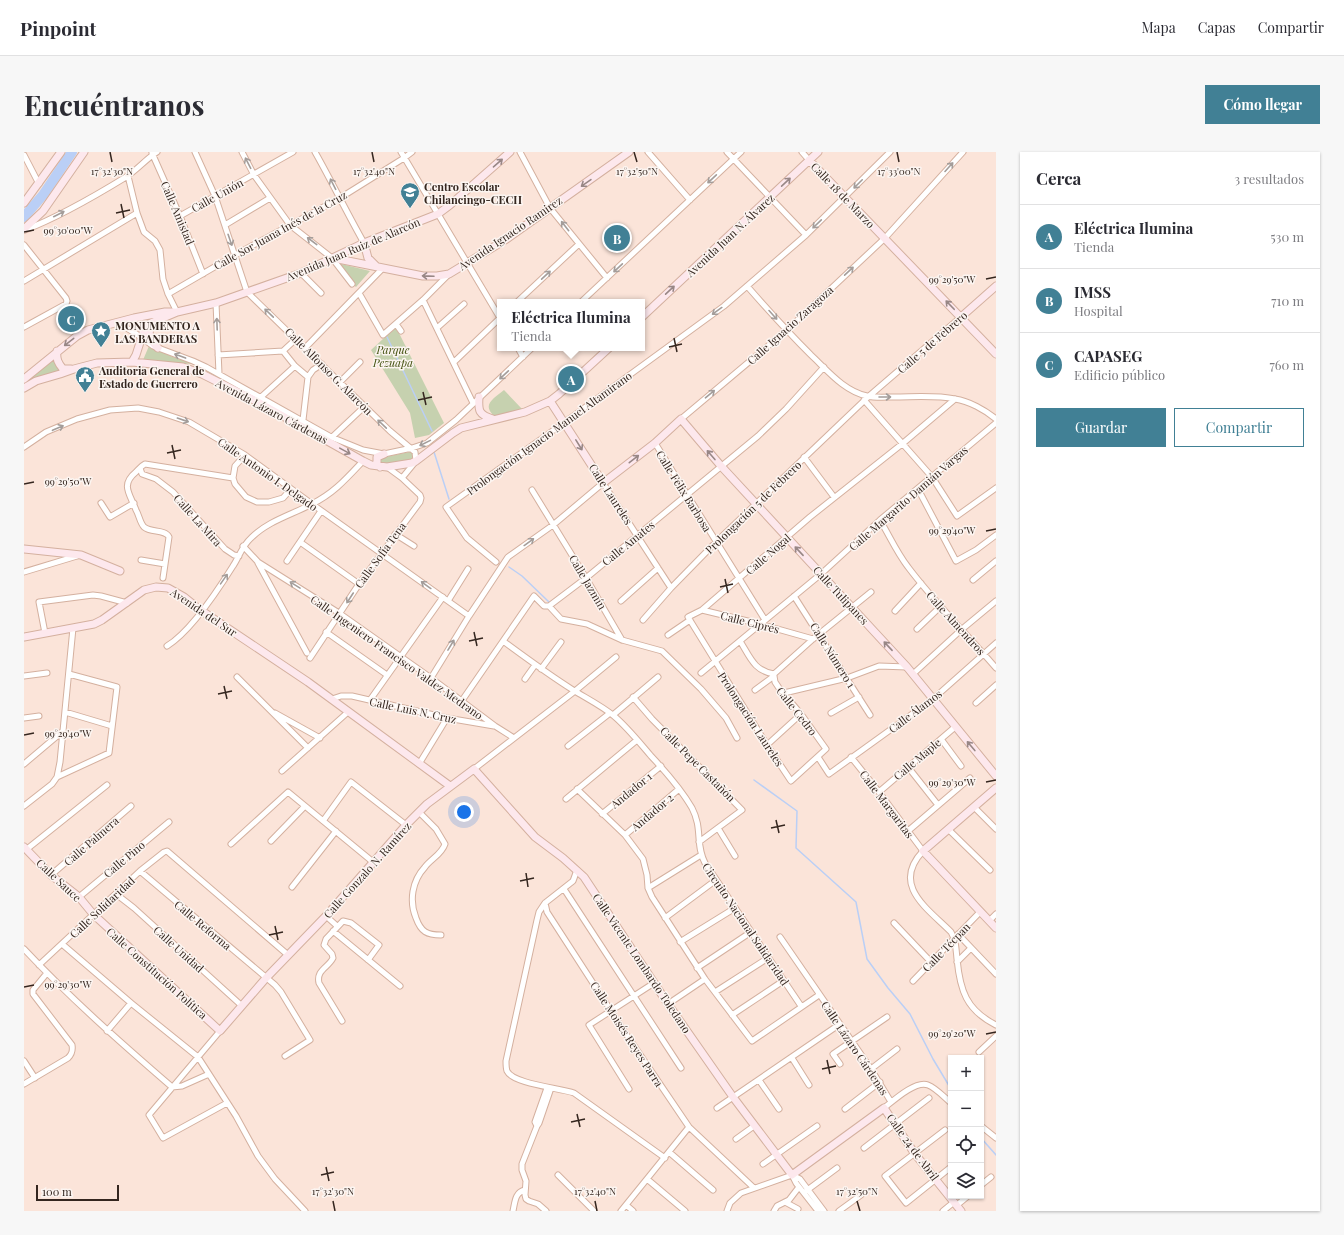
<!DOCTYPE html>
<html lang="es">
<meta charset="utf-8">
<style>
body{margin:0;font-family:"Playfair Display",serif;background:#f7f7f7;color:#2b2b33}
.controls{position:absolute;right:12px;bottom:12px;display:grid;overflow:hidden;border-radius:0px;box-shadow:0 1px 3px #0004}
.controls button{width:36px;height:36px;display:grid;place-items:center;padding:0;border:0;border-bottom:1px solid #e1e1e2;background:#fff;color:#2b2b33;font:20px sans-serif}
.scale{position:absolute;left:12px;bottom:10px;width:83px;box-sizing:border-box;padding-left:4px;border:2px solid #34261f;border-top:0;font-size:11px;line-height:14px;white-space:nowrap;color:#34261f;-webkit-text-stroke:3px #fcf5f1;paint-order:stroke}
.you{position:absolute;left:440px;top:660px;width:14px;height:14px;margin:-10px;border:3px solid #fff;border-radius:50%;background:#1a73e8;box-shadow:0 0 0 6px #1a73e833}
.badge{display:grid;place-items:center;width:26px;height:26px;border-radius:50%;background:#418095;color:#fff;font-size:13px;font-weight:700}
.pin{position:absolute;translate:-50% -50%;border:2px solid #fff;box-shadow:0 1px 4px #0006}
.popup{position:absolute;left:473px;top:147px;width:148px;height:52px;box-sizing:border-box;display:grid;place-content:center;border-radius:0px;background:#fff;filter:drop-shadow(0 1px 3px #0005);font-size:13px;white-space:nowrap;color:#7c7c81}
.popup b{font-size:15px;color:#2b2b33}
.popup::after{content:'';position:absolute;left:50%;top:100%;margin-left:-8px;border:8px solid transparent;border-top-color:#fff}
.list{margin:0;padding:0;list-style:none}
h2{display:flex;justify-content:space-between;align-items:center;height:52px;margin:0;padding:0 16px;font-size:17px}
h2 small{font-size:13px;font-weight:400;color:#7c7c81}
.list li{display:grid;grid-template-columns:26px 1fr auto;gap:12px;align-items:center;box-sizing:border-box;height:64px;padding:0 16px;border-top:1px solid #e1e1e2}
.list b{display:block;font-size:15px;white-space:nowrap}
.list p{margin:0;font-size:13px;white-space:nowrap;color:#7c7c81}
.list em{font-size:13px;font-style:normal;color:#7c7c81}
.actions{display:flex;gap:8px;padding:12px 16px}
.actions a{flex:1;padding:9px 0;border:1px solid #418095;border-radius:0px;text-align:center;font-size:14px;color:#418095}
.actions .main{background:#418095;color:#fff}
.icon{flex:none;width:22px;height:22px;fill:none;stroke:currentColor;stroke-width:2;stroke-linecap:round;stroke-linejoin:round}
.map{position:relative;flex:none;width:972px;height:1059px;overflow:hidden;border-radius:0px}
header{display:flex;align-items:center;gap:24px;box-sizing:border-box;height:56px;padding:0 20px;background:#fff;border-bottom:1px solid #e1e1e2}
header strong{font-size:19px}
nav{display:flex;gap:22px;margin-inline-start:auto;font-size:14px}
.intro{display:flex;align-items:center;justify-content:space-between;box-sizing:border-box;height:96px;padding:0 24px}
h1{margin:0;font-size:28px}
.button{padding:10px 18px;border-radius:0px;background:#418095;color:#fff;font-size:14px;font-weight:700}
main{display:flex;gap:24px;padding:0 24px}
aside{flex:1;background:#fff;border-radius:0px;box-shadow:0 1px 3px #0004}
.map>svg:first-child{display:block}
.green{fill:#c6d1af}
.lines{fill:none;stroke-linecap:round;stroke-linejoin:round}
.stream{stroke:#bacff6;stroke-width:1.5}
.river{stroke:#bacff6;stroke-width:10}
.street-casing{stroke:#d4b09f;stroke-width:7}
.secondary-casing{stroke:#d4b09f;stroke-width:9}
.street{stroke:#fff;stroke-width:5}
.secondary{stroke:#fde8ed;stroke-width:7}
.oneway{stroke:#a49d9a}
.oneway2{stroke:#988786}
.ticks{fill:none;stroke:#34261f;stroke-width:1.5}
.labels{text-anchor:middle;dominant-baseline:central;stroke-width:3;stroke-linejoin:round;paint-order:stroke}
.poi-label{font-size:11px;font-weight:bold;fill:#34261f;stroke:#fcf5f1;text-anchor:start}
.street-label{font-size:11px;fill:#34261f;stroke:#fcf5f1}
.park-label{font-size:11px;font-style:italic;fill:#42500e;stroke:#fcf5f1}
.ticks-label{font-size:10px;text-anchor:middle;fill:#34261f;stroke:#fcf5f1;stroke-width:3;stroke-linejoin:round;paint-order:stroke}
</style>
<header>
<strong>Pinpoint</strong>
<nav><a>Mapa</a><a>Capas</a><a>Compartir</a></nav>
</header>
<div class="intro"><h1>Encuéntranos</h1><a class="button">Cómo llegar</a></div>
<main>
<div class="map">
<svg width="972" height="1059" viewBox="0 0 972 1059">
<rect width="100%" height="100%" fill="#fbe4d9"/>
<path class="green" d="M313,111l33,8 -14,16 -22,-21z
M372,175l48,96 -15,12 -14,3 -5,-25 -39,-63z
M125,194l24,11 14,3 22,10 12,8 -29,-14 -49,-4z
M30,206l8,12 -38,15v-2z
M480,238l18,19 -21,7h-7c-13,-12 1,-18 10,-26z
M385,300h3l2,3 -1,3 -3,2c-9,1 -24,6 -31,1l1,-3z"/>
<g class="lines">
<path class="stream" d="M363,185l45,94
M410,300l15,47
M485,415l13,9 27,26
M730,628l43,31 -1,37 60,54 11,57 21,29 22,26 23,45 18,30
M957,986l15,17"/>
<path class="river" d="M0,65l19,-22 29,-43"/>
<defs>
<path id="street" d="M171,0l20,44 32,96 143,139 25,21 1,9 -14,17
M218,0l12,23 36,50 42,33 20,26
M291,0c17,30 32,61 49,91
M377,0l99,166
M496,0l30,56 57,70
M624,0l42,48
M703,0l79,83
M778,0l7,8
M128,1l28,63 23,58
M0,3l15,29
M104,24l9,37 7,19 11,9 5,9 3,29 5,15 9,18
M156,64l113,-64
M201,73l45,-27
M1,78c34,-13 70,-34 101,-53 11,-7 20,-18 31,-25
M0,93l42,53 1,3 -1,3 -42,23
M277,121l20,20
M0,129l113,-68
M723,134c21,24 42,47 64,69 17,16 33,36 56,41 8,2 19,1 27,1 20,0 42,-2 61,2 14,2 30,11 41,20
M335,141l24,42 40,-35 26,-26
M144,142l67,-39 105,-57 64,-40 8,-6
M399,148l50,103
M493,150l62,-58
M557,150l160,-150
M192,151l3,71
M94,171l17,10 18,13 40,15 13,6 125,70 32,13 21,4 28,-6 15,-5 29,-23 76,-72
M372,172l5,7
M413,176l27,-24
M281,196l77,-79
M494,196l5,9
M259,199l12,15 13,11
M194,203l65,-4 13,-12
M430,210l46,-44
M316,230l20,-20
M237,245l34,-31
M840,248l68,77 25,39 39,-28
M657,267l106,-89 98,-92 78,-86
M279,268l5,-43 5,-7 9,-6
M306,287l34,-32
M631,291l110,177
M0,295l22,-15 31,-13 33,-9 28,-2 21,4 30,10 56,33 67,49 157,112
M221,303l-10,11 -2,12 2,6 11,13 11,5h12l14,-4 8,-9
M780,305l30,40
M116,316l2,6 14,5 17,13 52,57 9,6 5,1
M894,337l38,72 20,-11 20,-15
M508,338l54,88 36,62
M77,351l9,14 24,-14
M856,368c9,15 17,33 28,47 27,36 59,67 88,101
M371,382l19,12
M276,390l59,42
M219,394l15,16 81,51 92,65 64,48 19,12
M117,408l24,4
M263,409l34,-50
M472,410l-29,-24 -21,-31 119,-85 159,-116 82,-71 84,-83
M234,411l49,90
M0,420l53,-16
M139,426l6,-41c-4,-8 -18,-4 -25,-10 -4,-4 -5,-12 -8,-17 -6,-16 -16,-25 0,-38 3,-3 5,-6 9,-8l88,14
M949,428l23,-19
M770,444l76,119
M424,449l20,-32
M597,449l37,-33
M525,454l12,13 26,5 35,16 40,11 39,38 25,29 11,20
M678,458l108,-93 92,-73 53,-45
M871,459l26,-28
M619,468l28,-32 45,-46 152,-145 93,-80
M893,477l23,-22
M302,480l61,43
M21,481l-6,-31 54,-7 8,1 26,7
M644,483l22,-15
M479,489c23,17 46,34 70,49 13,8 29,16 41,26 14,12 25,26 37,40 15,16 30,33 41,52 11,21 3,36 13,55l96,143
M716,489c10,16 14,30 34,33
M143,494c23,-14 51,-56 66,-80 6,-9 9,-20 18,-28 17,-17 40,-23 61,-34 22,-11 34,-25 51,-43
M286,506l49,-74 61,-82 1,-4 -1,-3 -18,-17 -15,-11
M517,517l20,-27
M677,521l120,-99 59,-54 116,-97
M750,522v2l1,6 4,6 22,26 25,35 -35,32 -24,-36 -79,-128 14,-7 58,14 53,15
M750,522l39,-35 58,-47
M889,522l48,-44 35,-29
M0,524l23,-3
M213,525l71,71
M407,526l38,-62 39,-59 45,-32 50,-42 68,105
M501,527l10,-14
M731,538l19,-14
M760,541l63,-15 32,-12 28,1
M609,545l19,22 90,91 -43,32
M308,547l9,-3h11l95,22 47,8
M346,548l73,-103
M437,550l73,-106 10,10h5l37,-28 172,-142 28,-27 38,-42
M952,551l20,-18
M41,560l47,14
M251,561l45,25
M807,561l28,-16
M589,563l45,-38
M0,566l15,-2
M917,587l20,27
M743,593l34,-31
M544,594l42,-33
M794,605l11,17 104,-75 63,-56
M827,605l28,35 44,59c-32,34 4,57 28,81 5,8 5,17 6,27 3,31 9,51 39,66
M0,612l39,-33
M395,612l28,-46
M884,615l30,38
M450,617l101,-78 41,-34
M258,619l66,-59
M33,625l52,-24 8,-66 -48,-13
M553,637l48,46 18,24 4,16 1,13 4,9 53,82 47,62 67,-46
M855,640l76,-65
M542,647l71,-59
M0,654l28,-22 5,-7 3,-15 13,-134
M950,655l22,22
M395,660l17,17 9,15c-3,10 -14,15 -20,23 -13,14 -16,34 -9,51 5,14 11,17 25,17
M578,662l59,-48
M299,669l28,-39 55,43
M694,676l17,28
M924,677l42,41
M884,679l62,-53
M601,683l54,-46
M247,689l34,-35
M207,692l57,-52 85,70
M3,697l80,-64
M553,718l-4,11 -28,22 2,9 77,119 65,96 65,61
M116,719l135,114 6,7 29,48 -25,16
M27,723l80,-69
M268,735l44,-56
M624,736l53,-33
M540,737l117,179
M92,742l18,14 108,98
M55,745l90,-75
M521,751l-6,9 -2,8 -31,141c0,3 0,7 1,10 6,13 53,17 67,22l91,65
M302,764l11,10
M641,766l51,-38
M965,769l7,-7
M870,771l37,39
M309,779l67,55
M934,782l38,40
M756,785l91,132 20,33
M656,790l55,-34
M38,792l69,59 67,54 38,59 22,40 17,23 30,32
M0,797c46,49 97,94 148,138l10,-1 27,-12
M933,810l14,-14
M15,813l101,-94 24,-19 3,-1 121,104
M673,816l54,-36
M889,829l67,-69
M691,840l53,-34
M644,852l37,-25
M708,863l51,-34
M318,869l-23,-38c-3,-13 9,-15 14,-25l-1,-4 -8,-9 2,-6 17,-18 8,2 28,22 -11,15
M83,879l24,-28
M196,879l-71,84 14,23 64,-35
M955,900l17,-16
M768,906l17,27
M0,909l11,17
M816,912l-7,-10 54,-37
M847,917l26,-20
M735,928l20,29
M0,932l44,-26c4,-4 5,-7 4,-13l-39,-51v-4l14,-17
M605,937l-40,-64 65,-42
M693,956l123,-84
M860,956c10,-8 32,-28 44,-23 8,3 16,12 23,18
M821,957l35,-27
M513,974l-2,-4 12,-34
M957,974l15,12
M921,978l-60,46 21,27 45,-36
M712,987l18,-13
M840,996l65,-50
M645,1000l44,38
M739,1012l54,-38
M534,1023l36,36
M768,1023l8,4 24,32
M768,1023l4,8 22,28
M623,1027l38,32
M957,1033l10,-8
M782,1039l31,-23
M761,1050l13,7
M602,1053l7,6
M933,1053l11,-9
M489,1059c2,-9 2,-19 12,-21
M522,1059l-8,-7 -9,-3 -3,-2 -1,-4 1,-14 -4,-11v-6l15,-38 2,-3 12,-35
M597,1059l68,-84
M703,1059l3,-8 11,-10 51,-18
M750,1059l3,-5 12,-6 10,-13
M815,1059l22,-16
M919,1059l11,-9"/>
<path id="secondary" d="M785,8l187,194
M0,51l37,-51
M0,77l19,-18 41,-59
M340,91l4,15 8,8
M309,106l90,18h14l12,-2 56,-34 124,-88
M618,165l176,-165
M937,165l35,-31
M127,172c-4,11 -1,17 7,24
M33,199c-1,8 1,12 6,18h8
M108,210l4,-7 7,-22 2,-5 6,-5 26,-11 39,-9 85,-30 63,-30 74,-29 12,-9 60,-53
M0,227l53,-43 11,-6 46,-12 31,-6h9
M0,236l12,-7 24,-7 14,-5 23,-6 35,-1 51,5 19,7 54,27 107,60 8,4 16,2 25,-4 4,-2 37,-28 8,-5 64,-16 25,-11 9,-7 50,-46
M455,245c-1,14 0,18 14,22
M526,249l53,82 52,-40 26,-24 40,47 186,201 89,109
M356,315l-3,-3v-7l7,-3
M0,397l57,6 39,16
M0,485l70,-13 8,-4 42,-30 12,-3 12,1 16,9 15,12 109,73 142,104
M972,636l-73,63 73,77
M0,695l27,28 28,22 14,17 127,117 46,-53 60,-62 80,-91 21,-21 47,-35 61,68 28,21 21,19 84,127 65,93 59,78 92,-67 31,46 46,57"/>
</defs>
<use href="#street" class="street-casing"/>
<use href="#secondary" class="secondary-casing"/>
<use href="#street" class="street"/>
<use href="#secondary" class="secondary"/>
</g>
<defs><path id="oneway-shaft" d="M-6 0H5M1.5-3L5.5 0L1.5 3" fill="none" stroke-width="1.6" stroke-linecap="round" stroke-linejoin="round"/></defs>
<g class="oneway">
<use href="#oneway-shaft" transform="translate(224 11) rotate(-117)"/>
<use href="#oneway-shaft" transform="translate(925 15) rotate(-48)"/>
<use href="#oneway-shaft" transform="translate(688 27) rotate(137)"/>
<use href="#oneway-shaft" transform="translate(309 32) rotate(-117)"/>
<use href="#oneway-shaft" transform="translate(834 32) rotate(135)"/>
<use href="#oneway-shaft" transform="translate(35 62) rotate(-27)"/>
<use href="#oneway-shaft" transform="translate(793 72) rotate(136)"/>
<use href="#oneway-shaft" transform="translate(541 74) rotate(-128)"/>
<use href="#oneway-shaft" transform="translate(206 88) rotate(71)"/>
<use href="#oneway-shaft" transform="translate(288 89) rotate(-143)"/>
<use href="#oneway-shaft" transform="translate(594 116) rotate(137)"/>
<use href="#oneway-shaft" transform="translate(825 119) rotate(-43)"/>
<use href="#oneway-shaft" transform="translate(522 123) rotate(-43)"/>
<use href="#oneway-shaft" transform="translate(693 159) rotate(144)"/>
<use href="#oneway-shaft" transform="translate(245 161) rotate(-136)"/>
<use href="#oneway-shaft" transform="translate(749 163) rotate(48)"/>
<use href="#oneway-shaft" transform="translate(193 172) rotate(-92)"/>
<use href="#oneway-shaft" transform="translate(156 204) rotate(-160)"/>
<use href="#oneway-shaft" transform="translate(480 223) rotate(137)"/>
<use href="#oneway-shaft" transform="translate(686 242) rotate(-40)"/>
<use href="#oneway-shaft" transform="translate(861 245)"/>
<use href="#oneway-shaft" transform="translate(159 268) rotate(19)"/>
<use href="#oneway-shaft" transform="translate(358 272) rotate(-136)"/>
<use href="#oneway-shaft" transform="translate(34 276) rotate(-23)"/>
<use href="#oneway-shaft" transform="translate(401 291) rotate(154)"/>
<use href="#oneway-shaft" transform="translate(505 390) rotate(-36)"/>
<use href="#oneway-shaft" transform="translate(200 427) rotate(-55)"/>
<use href="#oneway-shaft" transform="translate(271 433) rotate(-148)"/>
<use href="#oneway-shaft" transform="translate(402 433) rotate(-144)"/>
<use href="#oneway-shaft" transform="translate(326 446) rotate(123)"/>
<use href="#oneway-shaft" transform="translate(427 493) rotate(-59)"/>
</g>
<g class="oneway2">
<use href="#oneway-shaft" transform="translate(474 11) rotate(-41)"/>
<use href="#oneway-shaft" transform="translate(762 30) rotate(-43)"/>
<use href="#oneway-shaft" transform="translate(562 31) rotate(145)"/>
<use href="#oneway-shaft" transform="translate(404 124) rotate(-178)"/>
<use href="#oneway-shaft" transform="translate(646 138) rotate(-43)"/>
<use href="#oneway-shaft" transform="translate(926 153) rotate(-134)"/>
<use href="#oneway-shaft" transform="translate(45 190) rotate(142)"/>
<use href="#oneway-shaft" transform="translate(555 293) rotate(58)"/>
<use href="#oneway-shaft" transform="translate(321 299) rotate(29)"/>
<use href="#oneway-shaft" transform="translate(687 303) rotate(-131)"/>
<use href="#oneway-shaft" transform="translate(610 307) rotate(-38)"/>
<use href="#oneway-shaft" transform="translate(775 399) rotate(-133)"/>
<use href="#oneway-shaft" transform="translate(864 494) rotate(-133)"/>
<use href="#oneway-shaft" transform="translate(947 594) rotate(-130)"/>
</g>
<path class="ticks" d="M86,0l2,10M348,0l2,10M610,0l3,10M873,0l2,10M97,52l3,14M92,61l14,-3M0,80l10,-2M962,127l10,-2M650,186l3,14M645,195l13,-3M399,240l3,13M394,248l14,-3M148,293l3,14M143,301l14,-3M0,332l10,-2M962,379l10,-2M701,427l3,14M696,435l13,-3M450,480l3,14M445,489l14,-3M200,534l3,13M194,542l14,-3M0,583l10,-2M962,630l10,-2M752,668l3,13M747,676l14,-3M502,721l2,14M496,729l14,-3M251,774l3,14M245,783l14,-3M0,835l10,-2M962,882l10,-2M803,908l3,14M798,917l14,-3M553,962l3,13M547,970l14,-3M302,1015l3,14M297,1023l13,-3M309,1049l2,10M571,1049l2,10M833,1049l3,10"/>
<defs>
<symbol id="school-pin" viewBox="-11 -11 22 30"><path d="M0 17L-7.5 6A9.5 9.5 0 1 1 7.5 6Z" fill="#418095" stroke="#fcf5f1"/><path d="M0-5L7-2L0 1L-7-2ZM-4 1L0 2.5L4 1V4Q0 6-4 4Z" fill="#fff"/></symbol>
<symbol id="sight-pin" viewBox="-11 -11 22 30"><path d="M0 17L-7.5 6A9.5 9.5 0 1 1 7.5 6Z" fill="#418095" stroke="#fcf5f1"/><path d="M0-6L1.8-2.2L6-1.7L2.9 1.2L3.7 5.4L0 3.3L-3.7 5.4L-2.9 1.2L-6-1.7L-1.8-2.2Z" fill="#fff"/></symbol>
<symbol id="civic-pin" viewBox="-11 -11 22 30"><path d="M0 17L-7.5 6A9.5 9.5 0 1 1 7.5 6Z" fill="#418095" stroke="#fcf5f1"/><path d="M-.6-6.5H3V-4.5H.6V-3L4-1V1h2V6H-6V1h2V-1L-.6-3ZM-1.2 2.5V6h2.4V2.5Z" fill="#fff"/></symbol>
</defs>
<g fill-rule="evenodd">
<use href="#school-pin" x="375" y="29" width="22" height="30"/>
<use href="#sight-pin" x="66" y="168" width="22" height="30"/>
<use href="#civic-pin" x="50" y="213" width="22" height="30"/>
</g>
<g class="labels">
<g class="poi-label">
<text x="400" y="34">Centro Escolar<tspan x="400" dy="13">Chilancingo-CECH</tspan></text>
<text x="91" y="173">MONUMENTO A<tspan x="91" dy="13">LAS BANDERAS</tspan></text>
<text x="75" y="218">Auditoria General de<tspan x="75" dy="13">Estado de Guerrero</tspan></text>
</g>
<g class="street-label">
<text transform="translate(193 43) rotate(-29)">Calle Unión</text>
<text transform="translate(819 43) rotate(46)">Calle 18 de Marzo</text>
<text transform="translate(154 61) rotate(67)">Calle Amistad</text>
<text transform="translate(256 78) rotate(-29)">Calle Sor Juana Inés de la Cruz</text>
<text transform="translate(486 81) rotate(-34)">Avenida Ignacio Ramirez</text>
<text transform="translate(706 83) rotate(-43)">Avenida Juan N. Álvarez</text>
<text transform="translate(329 97) rotate(-23)">Avenida Juan Ruiz de Alarcón</text>
<text transform="translate(766 173) rotate(-42)">Calle Ignacio Zaragoza</text>
<text transform="translate(908 190) rotate(-41)">Calle 5 de Febrero</text>
<text transform="translate(305 219) rotate(45)">Calle Alfonso G. Alarcón</text>
<text transform="translate(248 259) rotate(28)">Avenida Lázaro Cárdenas</text>
<text transform="translate(525 281) rotate(-36)">Prolongación Ignacio Manuel Altamirano</text>
<text transform="translate(244 322) rotate(35)">Calle Antonio I. Delgado</text>
<text transform="translate(660 339) rotate(58)">Calle Félix Barbosa</text>
<text transform="translate(587 342) rotate(57)">Calle Laureles</text>
<text transform="translate(884 346) rotate(-41)">Calle Margarito Damián Vargas</text>
<text transform="translate(729 355) rotate(-44)">Prolongación 5 de Febrero</text>
<text transform="translate(174 368) rotate(48)">Calle La Mira</text>
<text transform="translate(604 391) rotate(-39)">Calle Amates</text>
<text transform="translate(744 402) rotate(-41)">Calle Nogal</text>
<text transform="translate(356 403) rotate(-54)">Calle Sofía Tena</text>
<text transform="translate(564 430) rotate(59)">Calle Jazmín</text>
<text transform="translate(817 443) rotate(47)">Calle Tulipanes</text>
<text transform="translate(180 460) rotate(34)">Avenida del Sur</text>
<text transform="translate(726 470) rotate(14)">Calle Ciprés</text>
<text transform="translate(932 471) rotate(48)">Calle Almendros</text>
<text transform="translate(809 503) rotate(58)">Calle Número 1</text>
<text transform="translate(373 505) rotate(35)">Calle Ingeniero Francisco Valdez Medrano</text>
<text transform="translate(389 558) rotate(12)">Calle Luis N. Cruz</text>
<text transform="translate(773 559) rotate(52)">Calle Cedro</text>
<text transform="translate(891 559) rotate(-37)">Calle Álamos</text>
<text transform="translate(727 567) rotate(57)">Prolongación Laureles</text>
<text transform="translate(893 607) rotate(-40)">Calle Maple</text>
<text transform="translate(674 612) rotate(45)">Calle Pepe Castañón</text>
<text transform="translate(607 638) rotate(-39)">Andador 1</text>
<text transform="translate(863 652) rotate(53)">Calle Margaritas</text>
<text transform="translate(628 660) rotate(-40)">Andador 2</text>
<text transform="translate(67 689) rotate(-41)">Calle Palmera</text>
<text transform="translate(100 707) rotate(-40)">Calle Pino</text>
<text transform="translate(343 718) rotate(-48)">Calle Gonzalo N. Ramírez</text>
<text transform="translate(35 728) rotate(43)">Calle Sauce</text>
<text transform="translate(78 755) rotate(-43)">Calle Solidaridad</text>
<text transform="translate(722 772) rotate(56)">Circuito Nacional Solidaridad</text>
<text transform="translate(179 773) rotate(40)">Calle Reforma</text>
<text transform="translate(922 795) rotate(-46)">Calle Técpan</text>
<text transform="translate(155 797) rotate(42)">Calle Unidad</text>
<text transform="translate(618 811) rotate(56)">Calle Vicente Lombardo Toledano</text>
<text transform="translate(133 821) rotate(42)">Calle Constitución Política</text>
<text transform="translate(603 882) rotate(57)">Calle Moisés Reyes Parra</text>
<text transform="translate(831 896) rotate(56)">Calle Lázaro Cárdenas</text>
<text transform="translate(889 995) rotate(54)">Calle 24 de Abril</text>
</g>
<g class="park-label">
<text x="369" y="197">Parque<tspan x="369" dy="13">Pezuapa</tspan></text>
</g>
</g>
<g class="ticks-label">
<text x="88" y="23">17°32'30"N</text>
<text x="350" y="23">17°32'40"N</text>
<text x="613" y="23">17°32'50"N</text>
<text x="875" y="23">17°33'00"N</text>
<text x="44" y="82">99°30'00"W</text>
<text x="928" y="131">99°29'50"W</text>
<text x="44" y="333">99°29'50"W</text>
<text x="928" y="382">99°29'40"W</text>
<text x="44" y="585">99°29'40"W</text>
<text x="928" y="634">99°29'30"W</text>
<text x="44" y="836">99°29'30"W</text>
<text x="928" y="885">99°29'20"W</text>
<text x="309" y="1043">17°32'30"N</text>
<text x="571" y="1043">17°32'40"N</text>
<text x="833" y="1043">17°32'50"N</text>
</g>
</svg>
<div class="controls">
<button>+</button>
<button>−</button>
<button><svg class="icon" aria-label="locate" viewBox="0 0 24 24"><circle cx="12" cy="12" r="6"/><path d="M12 2v4M12 18v4M2 12h4M18 12h4"/></svg></button>
<button><svg class="icon" aria-label="layers" viewBox="0 0 24 24"><path d="M12 4l9 5-9 5-9-5zM3 14l9 5 9-5"/></svg></button>
</div>
<div class="scale">100 m</div>
<div class="you"></div>
<div class="pin badge" style="left:547px;top:227px">A</div>
<div class="popup"><b>Eléctrica Ilumina</b>Tienda</div>
<div class="pin badge" style="left:593px;top:86px">B</div>
<div class="pin badge" style="left:47px;top:167px">C</div>
</div>
<aside>
<h2>Cerca<small>3 resultados</small></h2>
<ul class="list">
<li><span class="badge">A</span><div><b>Eléctrica Ilumina</b><p>Tienda</p></div><em>530 m</em></li>
<li><span class="badge">B</span><div><b>IMSS</b><p>Hospital</p></div><em>710 m</em></li>
<li><span class="badge">C</span><div><b>CAPASEG</b><p>Edificio público</p></div><em>760 m</em></li>
</ul>
<div class="actions"><a class="main">Guardar</a><a>Compartir</a></div>
</aside>
</main>
